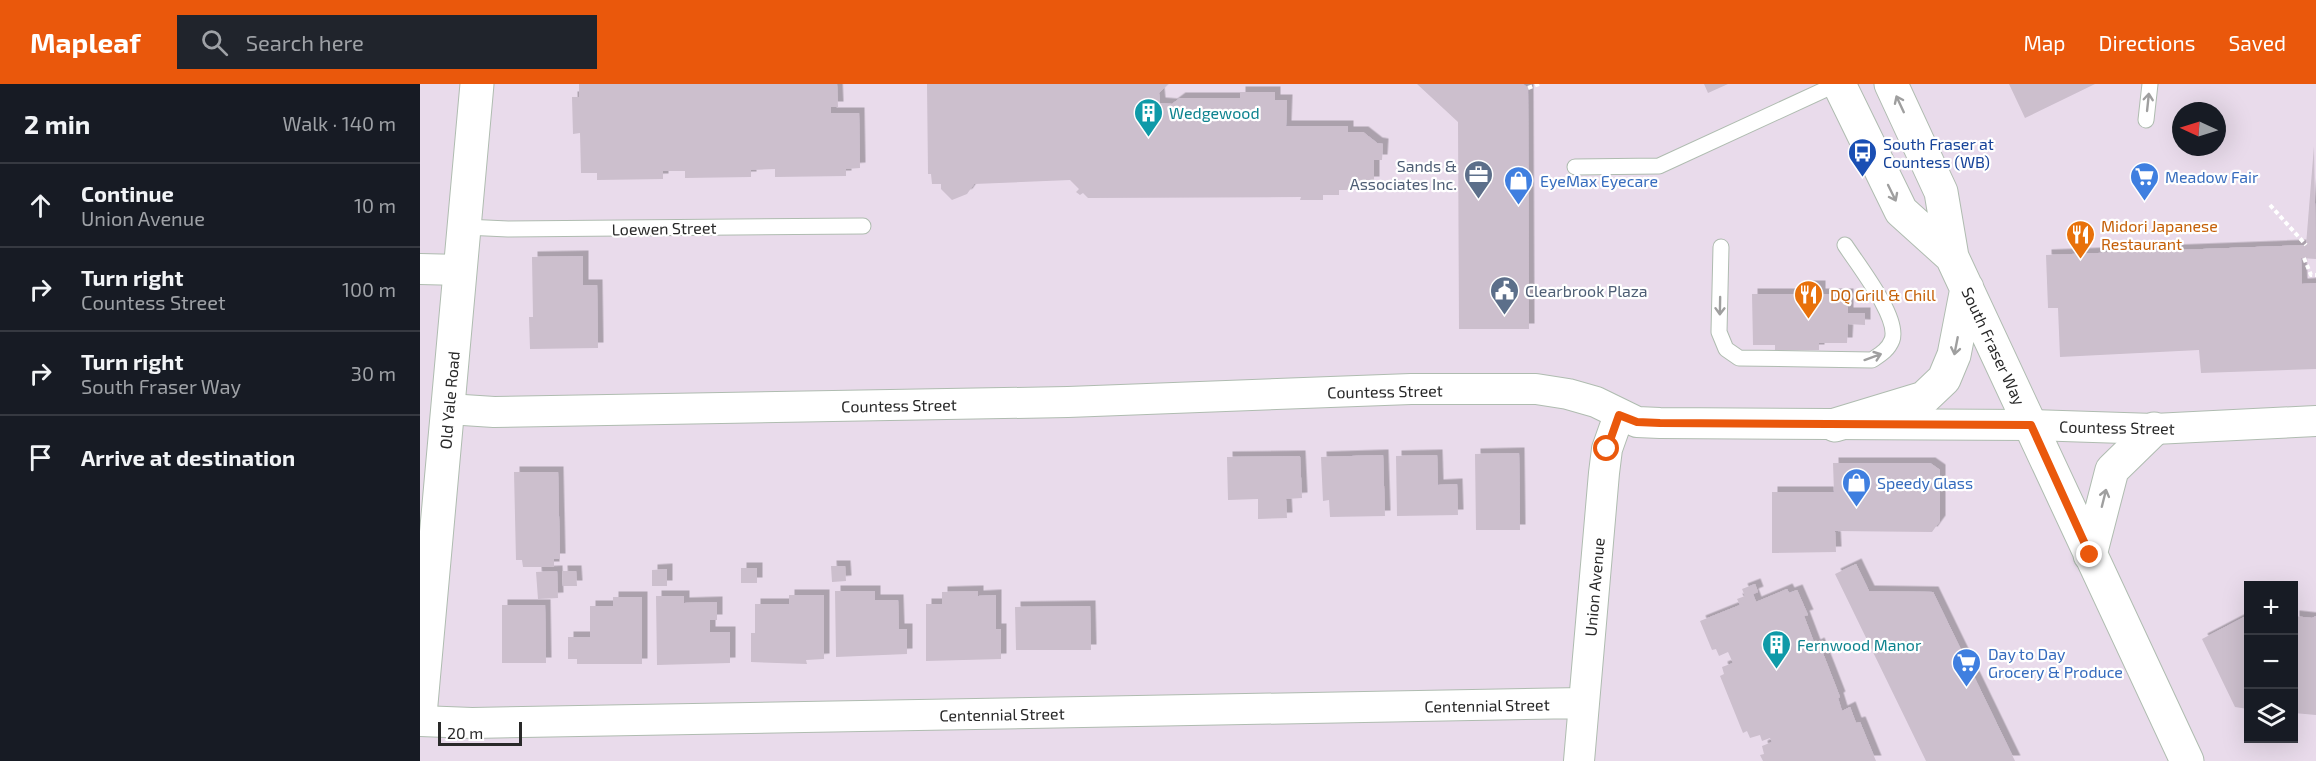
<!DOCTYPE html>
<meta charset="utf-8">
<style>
body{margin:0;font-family:"Exo 2",sans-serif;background:#20242c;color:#f1f3f6}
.controls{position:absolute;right:18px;bottom:18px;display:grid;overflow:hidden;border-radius:0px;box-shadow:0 6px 24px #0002}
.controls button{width:54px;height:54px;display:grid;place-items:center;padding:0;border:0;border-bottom:2px solid #363941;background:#171b24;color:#f1f3f6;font:30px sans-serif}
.compass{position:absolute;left:1752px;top:18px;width:54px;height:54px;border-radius:50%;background:#171b24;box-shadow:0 6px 24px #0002;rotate:274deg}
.scale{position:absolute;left:18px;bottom:15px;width:84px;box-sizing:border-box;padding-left:6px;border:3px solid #292929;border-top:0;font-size:16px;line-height:21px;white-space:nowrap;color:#292929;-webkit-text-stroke:4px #fff;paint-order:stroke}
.stop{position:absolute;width:18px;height:18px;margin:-14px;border:4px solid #ea580c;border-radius:50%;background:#fff}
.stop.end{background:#ea580c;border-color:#fff;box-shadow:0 2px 6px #0008}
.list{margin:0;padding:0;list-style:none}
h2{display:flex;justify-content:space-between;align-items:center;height:78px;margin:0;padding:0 24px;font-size:26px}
h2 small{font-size:20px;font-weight:400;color:#9ea1a6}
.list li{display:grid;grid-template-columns:39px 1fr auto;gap:18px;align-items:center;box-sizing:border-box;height:84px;padding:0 24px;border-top:2px solid #363941}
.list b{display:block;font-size:22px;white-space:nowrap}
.list p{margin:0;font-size:20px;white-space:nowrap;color:#9ea1a6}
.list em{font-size:20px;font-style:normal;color:#9ea1a6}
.icon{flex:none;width:33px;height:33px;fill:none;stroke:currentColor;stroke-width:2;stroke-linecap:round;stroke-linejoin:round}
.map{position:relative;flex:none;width:1896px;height:677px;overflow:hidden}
header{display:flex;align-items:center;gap:36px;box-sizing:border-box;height:84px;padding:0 30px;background:#ea580c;color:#fff}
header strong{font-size:28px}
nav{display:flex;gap:33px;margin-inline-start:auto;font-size:21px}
.search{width:420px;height:54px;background:#20242c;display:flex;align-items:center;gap:15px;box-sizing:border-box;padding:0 21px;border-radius:0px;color:#9ea1a6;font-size:22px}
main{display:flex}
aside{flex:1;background:#171b24}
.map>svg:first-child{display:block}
.building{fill:#ccbfcd;filter:url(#shadow)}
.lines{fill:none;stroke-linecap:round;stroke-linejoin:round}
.service-casing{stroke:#afbcb0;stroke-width:17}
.minor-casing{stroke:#afbcb0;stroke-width:32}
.tertiary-casing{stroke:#afbcb0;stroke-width:35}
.secondary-casing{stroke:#afbcb0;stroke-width:35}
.path{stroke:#fff;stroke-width:4;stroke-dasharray:4.5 3;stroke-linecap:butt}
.service{stroke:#fff;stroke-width:15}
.minor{stroke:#fff;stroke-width:30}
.tertiary{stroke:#fff;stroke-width:33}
.secondary{stroke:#fff;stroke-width:33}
.oneway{stroke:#9f9f9f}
.route{stroke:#ea580c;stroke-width:8}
.labels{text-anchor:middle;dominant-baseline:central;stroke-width:4.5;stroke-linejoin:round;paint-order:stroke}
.culture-label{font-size:16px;fill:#0d838f;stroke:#fff;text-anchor:start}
.transit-label{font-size:16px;fill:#164399;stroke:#fff;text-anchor:start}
.service-label{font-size:16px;fill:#4e5e75;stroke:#fff;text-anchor:end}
.shop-label{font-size:16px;fill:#366cbe;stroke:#fff;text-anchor:start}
.food-label{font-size:16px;fill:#c56008;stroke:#fff;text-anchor:start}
.street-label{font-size:16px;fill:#292929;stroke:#fff}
</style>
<header>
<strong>Mapleaf</strong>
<div class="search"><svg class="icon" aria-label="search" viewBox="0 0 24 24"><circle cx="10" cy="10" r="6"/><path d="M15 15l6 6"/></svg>Search here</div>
<nav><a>Map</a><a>Directions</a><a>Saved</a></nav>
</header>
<main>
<aside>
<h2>2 min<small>Walk · 140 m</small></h2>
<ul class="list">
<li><svg class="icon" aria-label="ahead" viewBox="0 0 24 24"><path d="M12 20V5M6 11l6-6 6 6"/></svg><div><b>Continue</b><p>Union Avenue</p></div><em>10 m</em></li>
<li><svg class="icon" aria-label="right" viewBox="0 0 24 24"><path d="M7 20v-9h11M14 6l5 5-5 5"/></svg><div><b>Turn right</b><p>Countess Street</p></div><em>100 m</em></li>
<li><svg class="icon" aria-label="right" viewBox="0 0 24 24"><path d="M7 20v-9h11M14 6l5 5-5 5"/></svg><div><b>Turn right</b><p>South Fraser Way</p></div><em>30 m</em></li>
<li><svg class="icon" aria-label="arrive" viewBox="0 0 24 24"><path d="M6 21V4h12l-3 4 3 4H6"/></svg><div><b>Arrive at destination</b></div></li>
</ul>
</aside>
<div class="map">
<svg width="1896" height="677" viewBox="0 0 1896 677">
<defs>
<filter id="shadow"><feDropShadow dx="5.5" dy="-5.5" stdDeviation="0" flood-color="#0004"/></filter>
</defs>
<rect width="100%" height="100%" fill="#e9dbeb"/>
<path class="building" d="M159,0h258l1,23h-7v6h28l1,55 -14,1v7l-71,1v-8l-24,1v7l-66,1v-7h-22v8l-66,1v-7h-16l-1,-40 -7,1 -1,-37h7z
M507,0h241l-9,9 1,10 12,1 8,-6h60v-6h35v8h12l-1,26h62v6h15l14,11 6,1 -1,16h-8v22h-6v5l-19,-2v5h-10v5h-16v5h-23l1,-3 -213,1 -5,-5 -3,2 -4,-3 3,-3 -9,-9 -96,4 -7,10 -15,6 -11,-11v-5h-9l-1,-10h-3z
M997,0h106l5,4 1,241h-70l-1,-207z
M1284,0h24l-20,9z
M1589,0h86l-70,34z
M1894,62l2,113 -15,-1 1,26 14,-1v86l-115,4 -2,-23 -139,7 -2,-49h-10l-2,-53 260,-10z
M163,172v29h14l1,63 -68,1 -1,-32h4l-1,-60z
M1383,202h17v8h28v19h17v12l-17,-1 -1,19h-28v7h-44v-5h-22l-1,-51h51z
M1099,369l1,77h-44l-1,-76z
M963,371l2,61 -55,1 -1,-17 -6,1 -2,-44z
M1017,371l1,30 19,-1 1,31 -61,1 -1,-60z
M880,372l2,42 -16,1 1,19 -29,1v-20l-30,1 -1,-43z
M1413,379h97l10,7v51l-8,11 -97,-1 1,21 -64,1v-61h62z
M94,388h44l2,87h-6v8h-31l-1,-7h-6z
M1436,480l13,27 64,1 82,169h-89l-91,-187z
M411,482h14l1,15 -14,1z
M321,484h16v15h-16z
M247,485v17h-15v-16z
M137,487l1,27 -20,1 -2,-27z
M142,487h14l1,15h-14z
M1335,500l3,8 -5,2 3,8 31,-13 2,4 8,-3 11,25 -4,1 11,29 4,-2 21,54 -2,1 4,13 8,-4 6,16 4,-1 16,39h-113l-3,-6 4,-1 -2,-8 10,-4 -2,-4 -8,3 -2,-6 -10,3 -3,-7 -4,2 -23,-57 4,-2 -2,-7 11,-4 -5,-11 -9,4 -3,-7 -4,1 -12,-29 40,-16 -3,-6 8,-3 -3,-7z
M415,507h40v9h23l1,29h8v25l-71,3z
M558,507v5l18,-1v34h5v30l-75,2v-57h16v-12z
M369,511h35v64l-18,1 1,4 -56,-2v-29h4v-29h34z
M236,512h28v7l33,-1v18h-7v12h20v31l-73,2z
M193,513h29v67h-65v-5h-9v-22h22v-31h23z
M82,521h43l1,58h-44z
M670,522l1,44h-75l-1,-43z
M1828,531v94l-13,-2 -33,-68z
M1874,532l18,2 4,-2v99l-22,-2z"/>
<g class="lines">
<defs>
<path id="service" d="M1726,36l4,-36
M1155,83l84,-1 178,-82
M45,143l43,2 355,-3
M1301,163l-2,85 7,17 13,9 133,2c9,-6 16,-10 20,-20 8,-22 -34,-75 -47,-95"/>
<path id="minor" d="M0,185l41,1
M28,325l46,3 574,-10 343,-13h125l32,5 28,8 41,20 23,1 371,2 123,4 162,-8
M0,637l52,2 1111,-20
M1159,677l25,-288 3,-24 12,-34"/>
<path id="tertiary" d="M0,631l57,-631"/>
<path id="secondary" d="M1419,0l62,127 51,46
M1471,0l50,108 11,65 235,504
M1415,341l89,-27 20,-19 10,-24 13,-67
M1670,471l22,-85 42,-41"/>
</defs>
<use href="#service" class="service-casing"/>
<use href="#minor" class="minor-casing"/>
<use href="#tertiary" class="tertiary-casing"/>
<use href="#secondary" class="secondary-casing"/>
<path class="path" d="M1108,4l11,-4
M1850,121l36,40
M1884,174l7,17h5"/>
<use href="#service" class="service"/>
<use href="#minor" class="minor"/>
<use href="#tertiary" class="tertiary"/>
<use href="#secondary" class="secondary"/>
</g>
<defs><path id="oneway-shaft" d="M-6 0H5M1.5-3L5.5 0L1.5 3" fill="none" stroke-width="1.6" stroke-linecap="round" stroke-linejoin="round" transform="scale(1.5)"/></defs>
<g class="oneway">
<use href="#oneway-shaft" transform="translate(1728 18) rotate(-84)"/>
<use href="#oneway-shaft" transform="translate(1480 20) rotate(-115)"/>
<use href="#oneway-shaft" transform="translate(1472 109) rotate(64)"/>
<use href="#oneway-shaft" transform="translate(1300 222) rotate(91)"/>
<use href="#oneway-shaft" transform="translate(1536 262) rotate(101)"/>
<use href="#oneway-shaft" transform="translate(1453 273) rotate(-20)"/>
<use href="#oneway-shaft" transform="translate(1684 414) rotate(-76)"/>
</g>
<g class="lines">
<path class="route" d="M1187,365l12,-34 18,7 23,1 371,2 59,130"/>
</g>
<defs>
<symbol id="building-pin" viewBox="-11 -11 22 30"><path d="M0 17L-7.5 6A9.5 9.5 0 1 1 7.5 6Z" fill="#0f9aa8" stroke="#fff"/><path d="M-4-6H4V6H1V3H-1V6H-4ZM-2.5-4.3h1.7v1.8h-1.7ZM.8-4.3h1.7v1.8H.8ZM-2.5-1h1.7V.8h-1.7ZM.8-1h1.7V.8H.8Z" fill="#fff"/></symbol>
<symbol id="bus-pin" viewBox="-11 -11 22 30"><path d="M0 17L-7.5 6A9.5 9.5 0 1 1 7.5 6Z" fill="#1a4fb4" stroke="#fff"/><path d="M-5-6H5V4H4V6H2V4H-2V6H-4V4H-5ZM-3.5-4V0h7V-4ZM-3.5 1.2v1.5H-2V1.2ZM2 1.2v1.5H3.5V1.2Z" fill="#fff"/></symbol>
<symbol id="office-pin" viewBox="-11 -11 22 30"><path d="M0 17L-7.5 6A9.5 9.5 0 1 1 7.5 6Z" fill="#5c6f8a" stroke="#fff"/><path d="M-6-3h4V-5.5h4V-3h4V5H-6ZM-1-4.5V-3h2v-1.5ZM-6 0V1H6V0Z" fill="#fff"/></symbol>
<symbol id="supermarket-pin" viewBox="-11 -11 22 30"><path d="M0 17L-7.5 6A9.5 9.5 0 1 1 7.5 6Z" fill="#3f7fe0" stroke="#fff"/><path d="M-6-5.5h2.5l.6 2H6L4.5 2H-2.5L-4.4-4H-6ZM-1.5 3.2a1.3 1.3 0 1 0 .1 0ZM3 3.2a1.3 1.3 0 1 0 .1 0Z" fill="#fff"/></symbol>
<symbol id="shop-pin" viewBox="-11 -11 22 30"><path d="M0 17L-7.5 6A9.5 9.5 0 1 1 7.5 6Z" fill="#3f7fe0" stroke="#fff"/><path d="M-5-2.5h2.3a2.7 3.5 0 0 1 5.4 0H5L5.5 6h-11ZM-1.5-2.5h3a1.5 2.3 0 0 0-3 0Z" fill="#fff"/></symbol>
<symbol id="restaurant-pin" viewBox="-11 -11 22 30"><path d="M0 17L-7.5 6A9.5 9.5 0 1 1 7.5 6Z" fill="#e8710a" stroke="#fff"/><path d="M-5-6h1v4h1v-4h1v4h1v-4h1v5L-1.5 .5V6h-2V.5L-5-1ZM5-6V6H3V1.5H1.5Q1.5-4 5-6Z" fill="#fff"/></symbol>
<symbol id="civic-pin" viewBox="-11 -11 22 30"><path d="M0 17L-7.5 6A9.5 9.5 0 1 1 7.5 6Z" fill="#5c6f8a" stroke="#fff"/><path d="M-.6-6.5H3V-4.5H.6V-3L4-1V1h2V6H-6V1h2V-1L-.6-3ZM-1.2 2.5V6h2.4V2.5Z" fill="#fff"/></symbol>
</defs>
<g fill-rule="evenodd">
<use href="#building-pin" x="712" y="12" width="33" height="45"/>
<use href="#bus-pin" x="1426" y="52" width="33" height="45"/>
<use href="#office-pin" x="1042" y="74" width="33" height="45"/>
<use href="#supermarket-pin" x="1708" y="76" width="33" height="45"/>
<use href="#shop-pin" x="1082" y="80" width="33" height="45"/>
<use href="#restaurant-pin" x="1644" y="134" width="33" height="45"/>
<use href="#civic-pin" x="1068" y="190" width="33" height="45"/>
<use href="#restaurant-pin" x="1372" y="194" width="33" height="45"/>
<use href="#shop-pin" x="1420" y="382" width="33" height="45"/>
<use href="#building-pin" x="1340" y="544" width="33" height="45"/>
<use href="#supermarket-pin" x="1530" y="562" width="33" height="45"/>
</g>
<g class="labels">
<g class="culture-label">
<text x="749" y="28">Wedgewood</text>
<text x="1377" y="560">Fernwood Manor</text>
</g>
<g class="transit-label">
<text x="1463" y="59">South Fraser at<tspan x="1463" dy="18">Countess (WB)</tspan></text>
</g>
<g class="service-label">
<text x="1037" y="81">Sands &amp;<tspan x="1037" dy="18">Associates Inc.</tspan></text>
<text x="1105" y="206" text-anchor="start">Clearbrook Plaza</text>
</g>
<g class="shop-label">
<text x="1745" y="92">Meadow Fair</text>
<text x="1120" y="96">EyeMax Eyecare</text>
<text x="1457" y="398">Speedy Glass</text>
<text x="1568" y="569">Day to Day<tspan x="1568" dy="18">Grocery &amp; Produce</tspan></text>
</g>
<g class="food-label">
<text x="1681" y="141">Midori Japanese<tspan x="1681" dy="18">Restaurant</tspan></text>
<text x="1410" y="210">DQ Grill &amp; Chill</text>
</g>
<g class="street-label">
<text transform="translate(244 144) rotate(-1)">Loewen Street</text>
<text transform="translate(1574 262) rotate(65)">South Fraser Way</text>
<text transform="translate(965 307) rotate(-1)">Countess Street</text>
<text transform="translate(29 316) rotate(-85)">Old Yale Road</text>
<text transform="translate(479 321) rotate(-1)">Countess Street</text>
<text transform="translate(1697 343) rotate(1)">Countess Street</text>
<text transform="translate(1174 503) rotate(-85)">Union Avenue</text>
<text transform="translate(1067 621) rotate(-1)">Centennial Street</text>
<text transform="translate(582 630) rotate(-1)">Centennial Street</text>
</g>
</g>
</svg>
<div class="controls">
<button>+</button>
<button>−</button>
<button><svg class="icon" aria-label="layers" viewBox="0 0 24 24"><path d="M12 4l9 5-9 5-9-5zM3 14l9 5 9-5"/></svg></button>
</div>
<svg class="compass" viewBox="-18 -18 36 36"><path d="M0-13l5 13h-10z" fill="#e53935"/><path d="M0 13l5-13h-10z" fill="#9ea1a6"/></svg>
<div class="scale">20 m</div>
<div class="stop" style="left:1187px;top:365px"></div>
<div class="stop end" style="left:1670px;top:471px"></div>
</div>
</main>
